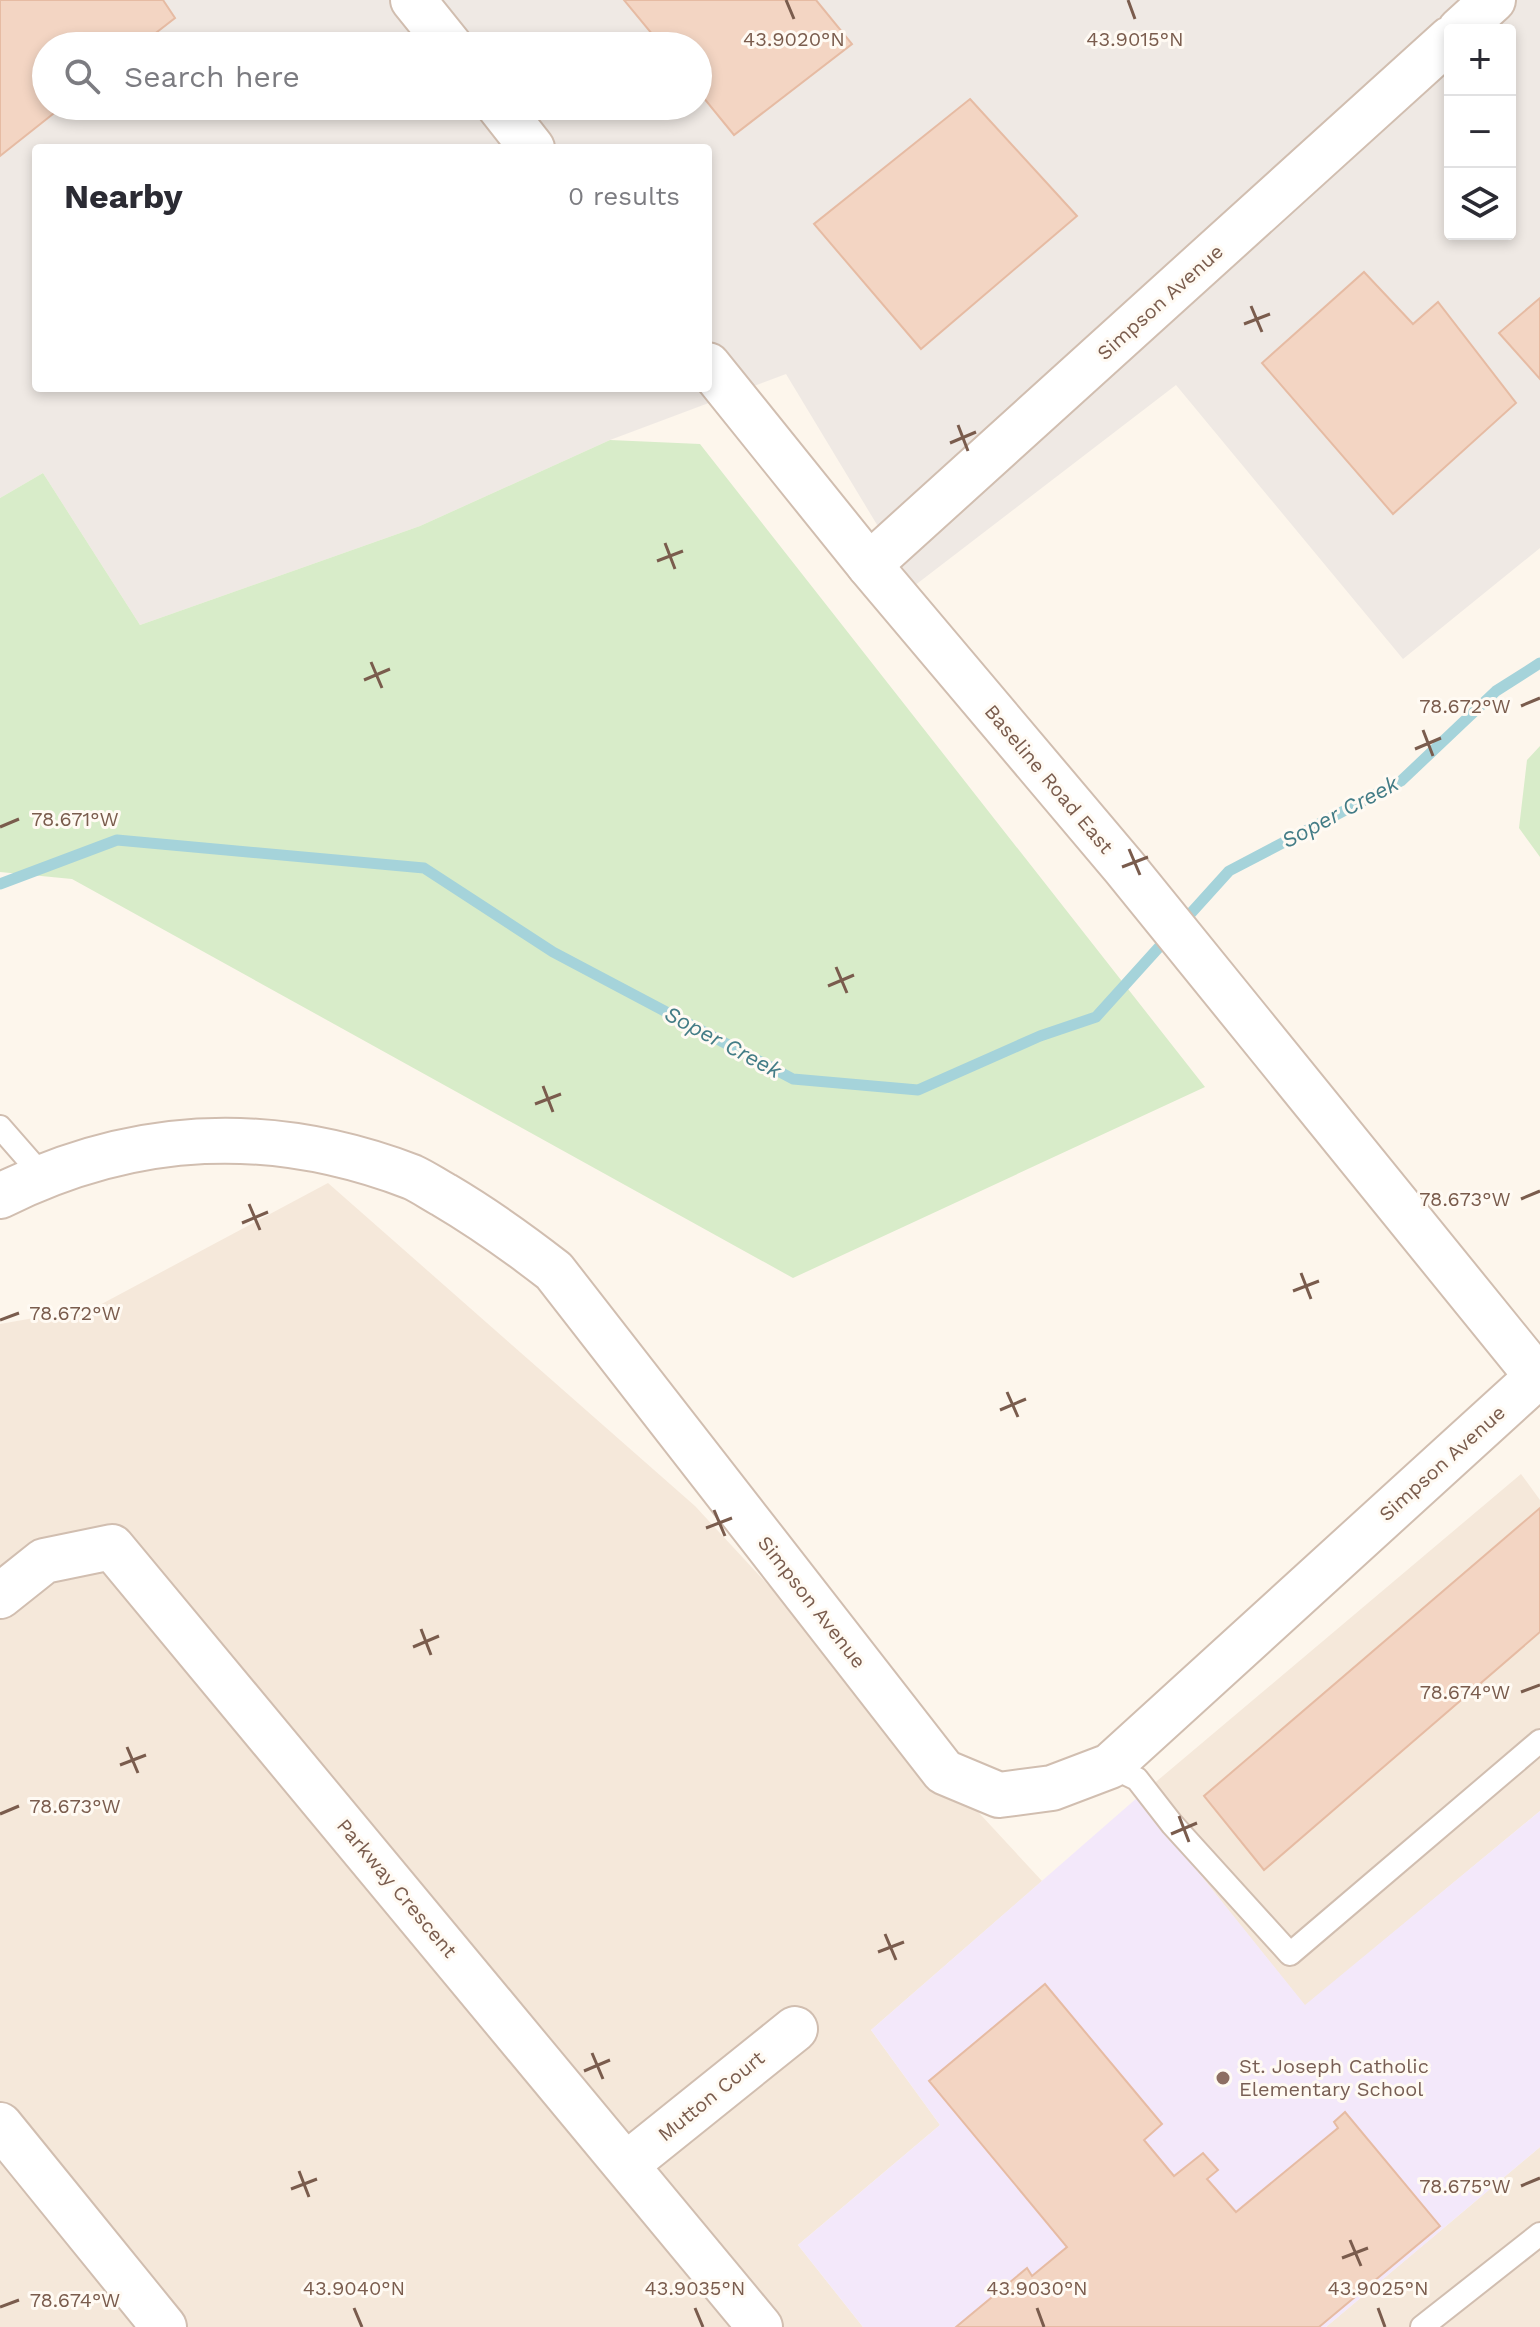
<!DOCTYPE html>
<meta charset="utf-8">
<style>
body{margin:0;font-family:"Work Sans",sans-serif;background:#f7f7f7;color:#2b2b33}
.controls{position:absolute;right:24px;top:24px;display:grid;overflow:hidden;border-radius:8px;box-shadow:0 4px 12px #0003}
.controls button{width:72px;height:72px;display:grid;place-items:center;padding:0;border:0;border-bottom:2px solid #e1e1e2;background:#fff;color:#2b2b33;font:40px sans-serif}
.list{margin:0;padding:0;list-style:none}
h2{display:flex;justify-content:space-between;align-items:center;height:104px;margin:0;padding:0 32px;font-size:34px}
h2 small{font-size:26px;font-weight:400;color:#7c7c81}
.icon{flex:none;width:44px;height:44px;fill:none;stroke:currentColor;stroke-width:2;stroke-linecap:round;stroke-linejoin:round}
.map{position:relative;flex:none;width:1540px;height:2327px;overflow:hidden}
.search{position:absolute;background:#fff;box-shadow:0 4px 12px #0003;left:32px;top:32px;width:680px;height:88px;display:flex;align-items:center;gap:20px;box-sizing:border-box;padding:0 28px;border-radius:44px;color:#7c7c81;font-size:30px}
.panel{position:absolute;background:#fff;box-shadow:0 4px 12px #0003;left:32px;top:144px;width:680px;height:248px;border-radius:8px}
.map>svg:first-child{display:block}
.residential{fill:#f5e8da}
.industrial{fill:#efe9e4;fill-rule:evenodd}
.education{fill:#f3e8fa}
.green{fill:#d8ecc9}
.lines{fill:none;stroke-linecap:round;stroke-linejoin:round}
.stream{stroke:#a5d3da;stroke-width:11}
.building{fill:#f3d5c3;stroke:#e6bba3;stroke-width:2}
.service-casing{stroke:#d1beb0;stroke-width:26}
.minor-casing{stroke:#d1beb0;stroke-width:48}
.tertiary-casing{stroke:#d1beb0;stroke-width:48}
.service{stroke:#fff;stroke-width:22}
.minor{stroke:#fff;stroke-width:44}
.tertiary{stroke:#fff;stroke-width:44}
.ticks{fill:none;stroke:#7a5c4d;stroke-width:3}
.education-dot{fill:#8d6e63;stroke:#fffaf3;stroke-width:3}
.labels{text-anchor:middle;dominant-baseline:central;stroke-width:6;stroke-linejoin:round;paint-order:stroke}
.street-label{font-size:20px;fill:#7a5c4d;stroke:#fffaf3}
.education-label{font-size:20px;fill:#785e54;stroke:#fffaf3;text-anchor:start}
.water-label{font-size:22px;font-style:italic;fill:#437c86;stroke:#fffaf3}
.ticks-label{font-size:20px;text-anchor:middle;fill:#7a5c4d;stroke:#fffaf3;stroke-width:6;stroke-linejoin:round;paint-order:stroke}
</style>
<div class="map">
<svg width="1540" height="2327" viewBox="0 0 1540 2327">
<rect width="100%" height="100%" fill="#fdf6ec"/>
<path class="residential" d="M328,1183l367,323 347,375 -171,149 69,95 -142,120 65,82h-863v-1003l96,-17z
M1521,1474l19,26v311l-235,195 -167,-209z
M1540,2147v180h-214z"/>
<path class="industrial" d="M0,0h1540v548l-137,111 -227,-274 -262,201 -128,-212 -176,66 -190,86 -280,99 -97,-152 -43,25zM1450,30h60v204h-60zM46,46h652v60h-652zM36,148h672v240h-672z"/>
<path class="education" d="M1138,1797l167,208 235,-194v336l-214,180h-463l-65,-82 142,-120 -69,-95z"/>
<path class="green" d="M610,440l90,4 505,643 -412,191 -721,-399 -72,-7v-374l43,-25 97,152 280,-99z
M1540,746v111l-21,-29 8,-68z"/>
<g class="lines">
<path class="stream" d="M0,884l117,-44 307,28 129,84 240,127 125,11 122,-54 56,-19 74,-82
M1182,923l47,-52 172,-90 95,-90 44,-28"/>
</g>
<path class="building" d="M0,0h163l12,18 -36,28h-93v60h17l-63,50z
M624,0h192l36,44 -118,91 -36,-44v-45h-36z
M970,99l107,117 -156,133 -107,-125z
M1364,272l49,52 25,-22 78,101 -123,111 -131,-151z
M1540,298v81l-41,-46z
M1540,1508v124l-276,238 -60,-74z
M1045,1984l117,140 -18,16 30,36 29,-23 15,17 -11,9 29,33 102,-84 -4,-6 11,-10 95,114 -121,101h-363l71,-59 5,8 35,-29 -138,-166z"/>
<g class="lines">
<defs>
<path id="service" d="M0,1127l42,48
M1110,1766l27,13 35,45 118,130 250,-213
M1422,2327l118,-93"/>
<path id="minor" d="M1460,30l33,-30
M869,565l581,-526
M0,1196c135,-67 271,-73 412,-19 11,5 21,12 32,18 39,23 74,48 110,76l390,501 55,23 53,-7 58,-22 427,-389
M0,1596l44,-35 68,-14 648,780
M0,2125l164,202
M627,2164l168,-135"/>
<path id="tertiary" d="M413,0l37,46
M499,106l33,42
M708,365l161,200 255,302 416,513"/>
</defs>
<use href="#service" class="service-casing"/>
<use href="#minor" class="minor-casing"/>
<use href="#tertiary" class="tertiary-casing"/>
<use href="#service" class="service"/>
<use href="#minor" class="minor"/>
<use href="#tertiary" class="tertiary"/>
</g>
<path class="ticks" d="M786,0l8,19M1128,0l7,19M1251,306l11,26M1244,324l26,-10M958,425l10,26M950,443l26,-11M665,543l10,26M657,561l26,-10M371,662l11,26M364,680l26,-11M1521,706l19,-8M1423,730l10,26M1415,749l26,-11M0,827l19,-8M1129,849l11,26M1122,867l26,-10M836,967l11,26M828,986l26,-11M543,1086l10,26M535,1104l26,-10M1521,1199l19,-8M249,1204l11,26M242,1223l26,-11M1301,1273l10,26M1293,1291l26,-10M0,1320l19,-7M1007,1392l11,25M1000,1410l26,-11M714,1510l11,26M706,1528l26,-10M421,1629l10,26M413,1647l26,-11M1521,1692l19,-7M127,1747l11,26M120,1765l26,-10M0,1814l19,-8M1179,1816l10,26M1171,1834l26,-11M885,1934l11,26M878,1952l26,-10M592,2053l11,26M584,2071l26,-11M299,2171l10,26M1521,2186l19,-8M291,2189l26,-10M1350,2240l11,26M1342,2258l26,-10M0,2307l19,-7M354,2308l8,19M695,2308l8,19M1037,2308l7,19M1378,2308l7,19"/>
<circle class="education-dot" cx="1223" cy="2078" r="8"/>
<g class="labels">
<g class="street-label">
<text transform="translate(1160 302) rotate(-42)">Simpson Avenue</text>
<text transform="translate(1049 779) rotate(50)">Baseline Road East</text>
<text transform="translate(1442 1463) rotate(-42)">Simpson Avenue</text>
<text transform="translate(812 1602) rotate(52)">Simpson Avenue</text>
<text transform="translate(397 1888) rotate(50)">Parkway Crescent</text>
<text transform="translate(711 2096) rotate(-39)">Mutton Court</text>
</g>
<g class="education-label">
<text x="1239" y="2066">St. Joseph Catholic<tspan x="1239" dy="23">Elementary School</tspan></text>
</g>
<g class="water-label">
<text transform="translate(1340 812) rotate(-28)">Soper Creek</text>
<text transform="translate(723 1042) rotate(28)">Soper Creek</text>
</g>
</g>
<g class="ticks-label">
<text x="794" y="46">43.9020°N</text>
<text x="1135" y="46">43.9015°N</text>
<text x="1465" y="713">78.672°W</text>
<text x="75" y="826">78.671°W</text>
<text x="1465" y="1206">78.673°W</text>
<text x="75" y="1320">78.672°W</text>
<text x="1465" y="1699">78.674°W</text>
<text x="75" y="1813">78.673°W</text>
<text x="1465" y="2193">78.675°W</text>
<text x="354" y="2295">43.9040°N</text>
<text x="695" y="2295">43.9035°N</text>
<text x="1037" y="2295">43.9030°N</text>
<text x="1378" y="2295">43.9025°N</text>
<text x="75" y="2307">78.674°W</text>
</g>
</svg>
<div class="controls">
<button>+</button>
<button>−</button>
<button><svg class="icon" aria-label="layers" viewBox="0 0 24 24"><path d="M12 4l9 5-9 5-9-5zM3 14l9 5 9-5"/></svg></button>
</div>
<div class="search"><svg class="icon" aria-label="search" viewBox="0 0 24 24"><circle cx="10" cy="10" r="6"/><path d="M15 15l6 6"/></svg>Search here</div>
<section class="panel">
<h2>Nearby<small>0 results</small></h2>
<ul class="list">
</ul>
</section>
</div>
